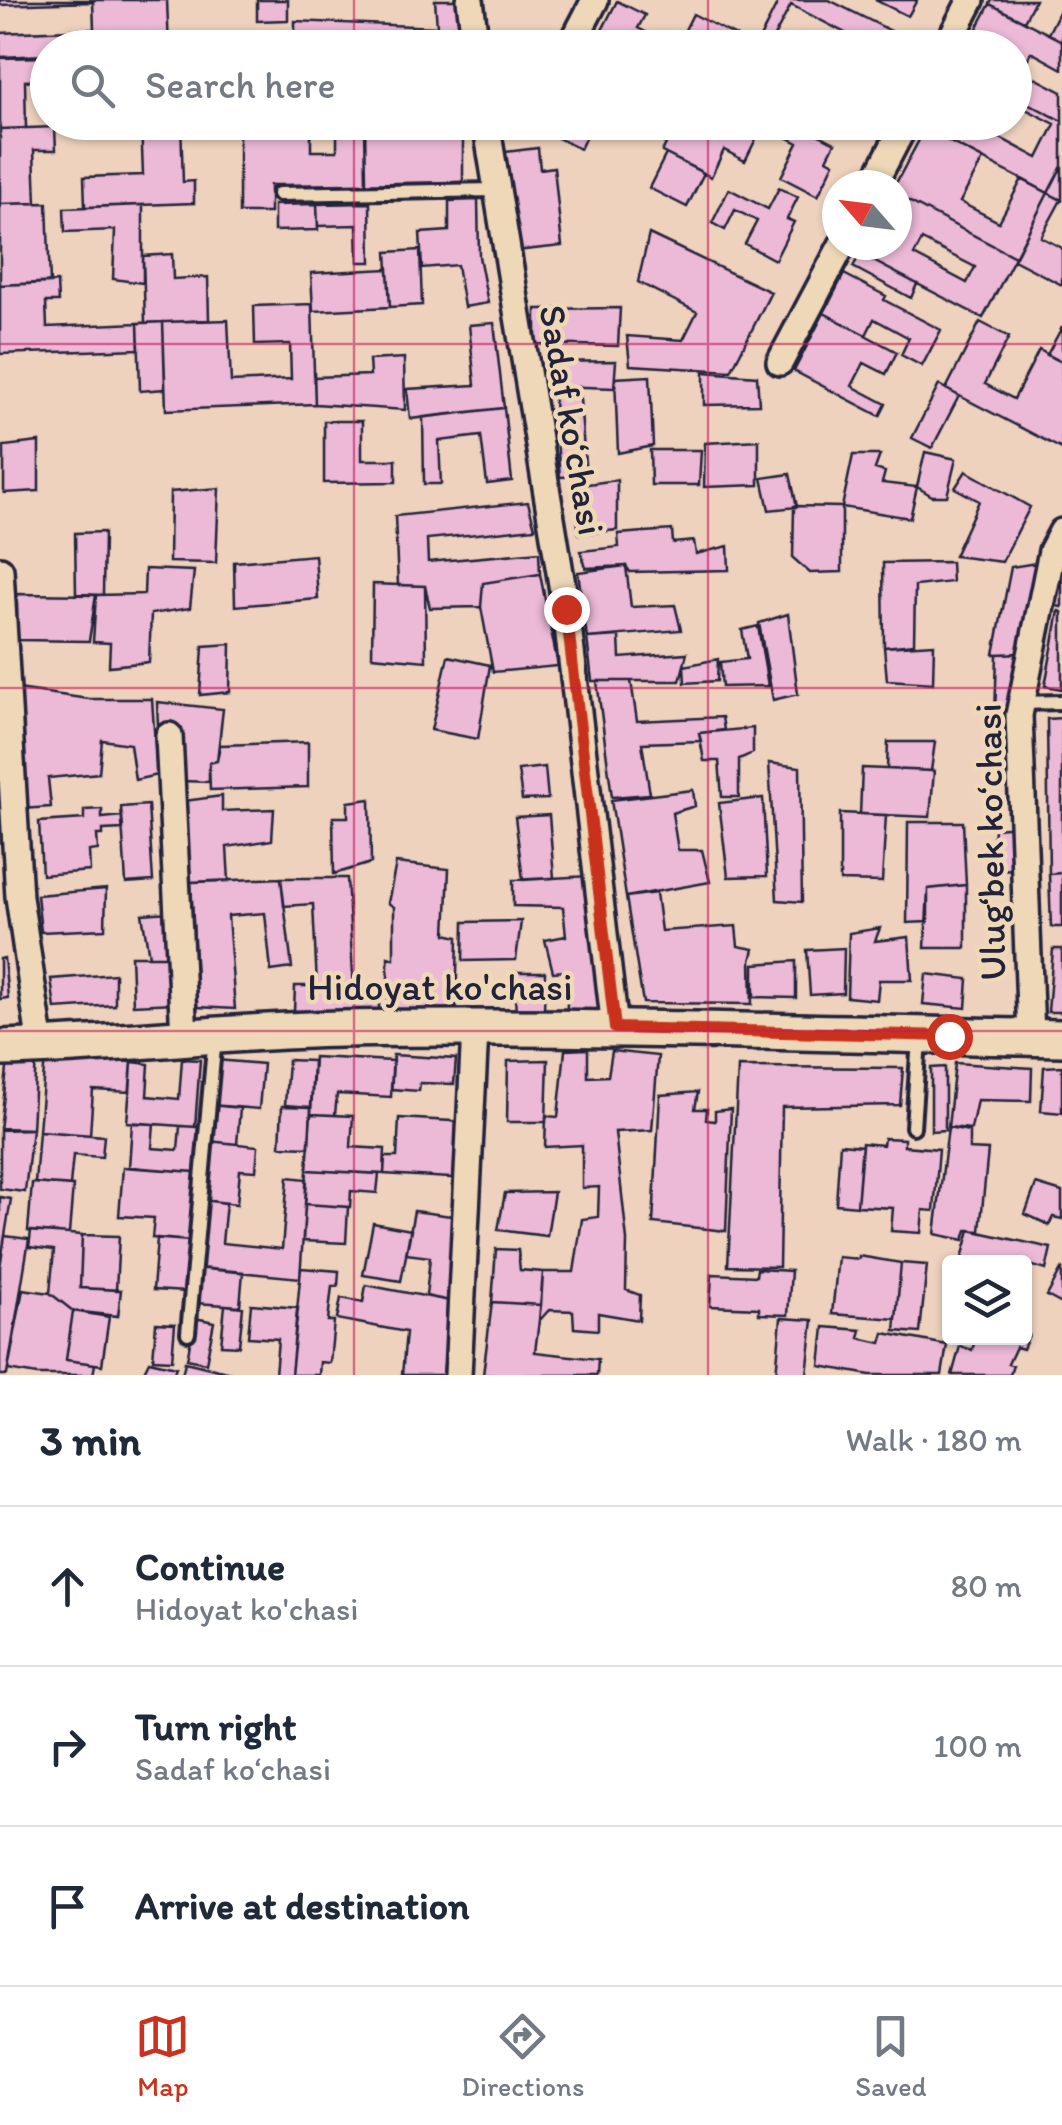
<!DOCTYPE html>
<meta charset="utf-8">
<style>
body{margin:0;font-family:Itim,sans-serif;background:#f6f6f7;color:#1f2937}
.controls{position:absolute;right:30px;bottom:30px;display:grid;overflow:hidden;border-radius:10px;box-shadow:0 2px 8px #0004}
.controls button{width:90px;height:90px;display:grid;place-items:center;padding:0;border:0;border-bottom:2px solid #e0e1e3;background:#fff;color:#1f2937;font:50px sans-serif}
.compass{position:absolute;left:822px;top:170px;width:90px;height:90px;border-radius:50%;background:#fff;box-shadow:0 2px 8px #0004;rotate:298deg}
.stop{position:absolute;width:30px;height:30px;margin:-22px;border:8px solid #c8321e;border-radius:50%;background:#fff}
.stop.end{background:#c8321e;border-color:#fff;box-shadow:0 2px 10px #0008}
.list{margin:0;padding:0;list-style:none}
h2{display:flex;justify-content:space-between;align-items:center;height:130px;margin:0;padding:0 40px;font-size:42px}
h2 small{font-size:32px;font-weight:400;color:#747a83}
.list li{display:grid;grid-template-columns:65px 1fr auto;gap:30px;align-items:center;box-sizing:border-box;height:160px;padding:0 40px;border-top:2px solid #e0e1e3}
.list b{display:block;font-size:38px;white-space:nowrap}
.list p{margin:0;font-size:32px;white-space:nowrap;color:#747a83}
.list em{font-size:32px;font-style:normal;color:#747a83}
.icon{flex:none;width:55px;height:55px;fill:none;stroke:currentColor;stroke-width:2;stroke-linecap:round;stroke-linejoin:round}
.map{position:relative;flex:none;width:1062px;height:1375px;overflow:hidden}
.search{position:absolute;background:#fff;box-shadow:0 2px 8px #0004;left:30px;right:30px;top:30px;height:110px;display:flex;align-items:center;gap:25px;box-sizing:border-box;padding:0 35px;border-radius:55px;color:#747a83;font-size:38px}
.sheet{height:610px;background:#fff}
nav{display:flex;justify-content:space-around;align-items:center;box-sizing:border-box;height:140px;border-top:2px solid #e0e1e3;background:#fff;font-size:28px;color:#747a83}
nav a{display:grid;justify-items:center;gap:5px}
nav .on{color:#c8321e}
.map>svg:first-child{display:block}
.building{fill:#ecb9d6;stroke:#22223b;stroke-width:2.5;fill-rule:evenodd}
.lines{fill:none;stroke-linecap:round;stroke-linejoin:round}
.lane-casing{stroke:#22223b;stroke-width:20}
.street-casing{stroke:#22223b;stroke-width:32}
.secondary-casing{stroke:#22223b;stroke-width:42}
.lane{stroke:#efd8b8;stroke-width:12}
.street{stroke:#efd8b8;stroke-width:25}
.secondary{stroke:#efd8b8;stroke-width:35}
.route{stroke:#c8321e;stroke-width:12}
.grid{fill:none;stroke:#c2185b;stroke-width:2.5;stroke-opacity:0.55}
.labels{text-anchor:middle;dominant-baseline:central;stroke-width:9;stroke-linejoin:round;paint-order:stroke}
.street-label{font-size:38px;fill:#22223b;stroke:#efd8b8}
</style>
<div class="map">
<svg width="1062" height="1375" viewBox="0 0 1062 1375">
<rect width="100%" height="100%" fill="#eed2be"/>
<filter id="ink" filterUnits="userSpaceOnUse"><feTurbulence type="fractalNoise" baseFrequency=".01" numOctaves="2"/><feDisplacementMap in="SourceGraphic" scale="20" xChannelSelector="R" yChannelSelector="G"/><feConvolveMatrix kernelMatrix="1 2 1 2 8 2 1 2 1" color-interpolation-filters="sRGB"/></filter>
<g filter="url(#ink)">
<path class="building" d="M0,0h167l2,48h-121v7l-48,2v-24l94,-4 -1,-27 -93,3z
M257,0h31v20l-31,1z
M435,0h25l3,48h-168v-27l142,6z
M779,0h50l78,39 -4,9h-58l6,-12 -60,-31 -23,43 -10,-6z
M875,0h42l-9,16z
M992,0h43l-11,21 -34,-17z
M617,1l28,14 -7,13 19,10 -5,10h-40l-15,-8z
M990,4l72,37v28l-31,-17 -9,19 40,21v29l-48,-25v-48h-47z
M1062,6v35l-14,-7z
M693,14l43,22 -5,12h-55z
M48,57v23l-23,1 1,47 -26,1v-71z
M1014,96l48,25v45l-14,27 -123,-64 3,-7h69l-6,11 47,25 17,-34 -41,-21z
M141,122h40l2,60 11,-1v22l-109,4 -1,-30 59,-2z
M311,122v29h26v-26h28l1,60h-96v28h-31v-90z
M365,122h21v10h49v-10h28v62l-97,1z
M556,122h37l-13,27 -30,-15z
M623,122h43l8,5 -8,17z
M758,122h36l41,21 -8,16 7,4 -16,33 -37,-19 17,-34z
M758,122l5,3 -18,36 -21,-11 -13,27 -49,-25 12,-25 -6,-5z
M830,122h24l-5,10z
M55,127l1,23h-22l2,53 -36,1v-75z
M925,129l58,30 -23,43 39,20 23,-43 26,14 -33,64 -118,-62 -2,-10z
M538,148l2,21 14,-2 8,79 -47,5 -10,-99z
M666,154l38,19 -17,34 -38,-19z
M1062,166v34l-14,-7z
M779,188l19,9 -11,22 7,3 -19,38 -30,-16 12,-23 -22,-11 -10,20 -13,-7 17,-34 39,20z
M1048,193l13,7 -20,37 21,11v37l-48,-25z
M897,195l118,62 -32,61 -123,-64 4,-9h33zM922,240l53,27 -8,16 -53,-28z
M478,200l1,56 9,47 -24,4 -7,-42 -35,3 -2,-35 29,-2v-30z
M47,203l3,80 -50,2v-81z
M370,203l1,59h-13l-1,-37 -39,1 -1,-22z
M317,204l1,26 -44,1v-26z
M143,205v78l-30,-4 2,-49 -50,2 -1,-24z
M649,234l122,58 -40,79 -101,-6 -3,-29 56,4 14,-28 -59,-30z
M420,250l2,55 -32,2 -3,-55z
M172,254l1,25 35,-2 1,43 -64,3 -2,-67z
M860,254l57,30 -6,14 -58,-31z
M388,269l2,38 -77,4 -2,-38z
M844,274l42,22 -2,4 57,30 -19,36 -21,-11 8,-17 -35,-19 -8,16 -42,-22z
M57,282l1,20h-12l1,25 91,-4 1,26 -139,5v-69z
M312,304l3,100 -149,6 -3,-88 65,-2 3,62 60,-3 -1,-35 -35,1 -1,-39z
M620,308l-2,38 -82,-2v-35z
M824,313l73,39 -11,22 -22,-11 -12,23 34,18 -6,12 -86,-45z
M163,322l2,67 -25,2 -2,-68z
M980,322l29,15 -24,47 29,15 25,-49 23,12v87l-116,-60z
M494,323l10,85 -94,11 -3,-30 68,-4 -6,-60z
M1062,327v35l-15,-7z
M404,358l1,52 -90,-6 -1,-27 56,-2 -1,-15z
M616,361l-2,27 -60,-2 -3,-24z
M704,372l53,4 2,28 -55,1z
M650,376l3,70 -35,7 -3,-75z
M939,385l20,11 -27,52 -20,-10z
M579,386l7,90 -26,1 -7,-88z
M504,408l8,73 -25,3 -6,-48 -42,5 2,43h-17l-1,-67z
M324,421h38v39h34v22l-72,1z
M759,440v45l-55,2 1,-44z
M39,442v49l-35,2v-47z
M650,450h51l-2,35h-48z
M925,452l31,7 -9,37h-15l-15,-9z
M853,455h27l-5,14 10,3 -3,11 35,4 -7,31 -68,-11z
M966,471l64,36 -28,55 -48,-6 25,-55 -24,-13z
M790,474l7,33 -28,3 -7,-32z
M617,480v50l-38,4 -6,-48z
M219,488l-3,75 -47,-1 1,-70z
M528,502l7,26 -108,11 1,23 111,-10 1,22 -57,9 -2,24 -51,1 -5,-22 -27,-1 -3,-69z
M794,506l48,1v65l-32,1 -17,-15z
M672,530l1,13 21,-2 2,13 32,-8 1,24 -99,2 -4,-6 -40,2 -5,-17 38,-4 -1,-13z
M104,532l-1,63 -27,-1 -1,-61z
M315,555l3,44 -83,7 -1,-44z
M1062,558v49l-12,-2z
M951,562l1,20 -37,4 -1,58 -30,3 -1,-84z
M1036,563l-11,90 -31,1 17,-87z
M626,566l5,41 44,-2 6,25 -94,8 -9,-66z
M145,569l49,2 -4,37 -39,6 -2,48 -40,4 1,-23 -17,-1 3,-47 48,-1z
M540,574l18,92 -65,6 -12,-65 2,-24z
M373,584l52,2 1,75 -54,-5z
M17,594l79,1 -7,46 -72,-1z
M1059,611l3,1v77l-17,-3z
M788,614l10,80 -25,6 -14,-77z
M758,626l10,60 -46,1 -2,-25 27,-3 -5,-29z
M619,636l1,22 67,-5 -7,28h-88l-5,-43z
M231,644l-1,48 -30,3 3,-49z
M934,644l-1,39 -46,-3 -3,-33z
M1025,653l-10,60 -20,4 2,-63z
M448,656l42,9 -12,74 -47,-9z
M718,659l-1,22 -32,2 -1,-17z
M597,681h34l6,40 85,-4 2,13 -25,3 2,8 -59,2 8,51 -38,3z
M18,689l71,10h63l5,76 -22,5 -5,-36 -28,-4 -3,33 -51,5 3,29 -30,2z
M157,702l66,7 -6,52 -8,2v19l-27,-1 -2,-50 -22,-5z
M1062,718v155l-13,1 -2,-155z
M753,728v25l-14,6v38h-17l-3,-36h-15l-5,-28z
M308,742v45l-98,3 -1,-27 8,-2 3,-16z
M888,742h47l-4,29 -44,-2z
M769,763l31,4 2,135 -25,-2z
M545,767l3,32 -26,1 -4,-30z
M862,768l72,3 -4,46 -70,-3z
M693,790l2,16 -23,7 6,37h24l8,32 -84,15 -15,-97z
M222,796v15l52,-2 -2,31 -45,7 2,34 -38,1 -7,-81z
M763,798l4,78 -39,1 -9,-74z
M370,799l1,64 -37,11 -1,-57h15v-15z
M148,805l5,76 -27,2 -5,-76z
M102,809v9l20,-2 1,13 -20,1v5h-6l1,15 -9,1 1,20 -48,4 -3,-53 45,-3v-9z
M840,813l46,2 -4,67 -42,-1z
M549,815l5,63 -31,2 -8,-63z
M908,822h55l3,63 -38,4v33l-21,1z
M1020,826l1,43 -30,1 3,-42z
M396,863l53,6 -3,65 12,3 -2,73 -68,1v-54l6,2v-52l-6,-4z
M1062,873v54h-11l-2,-53z
M590,876l16,134 -39,-1 -1,-38 -13,1 -8,-32 21,-4 -3,-29 -50,-1v-26z
M281,878l11,90 -21,3 -6,-58 -37,3 7,93 -38,-2 -6,-125z
M281,878h66l7,112h25v21h-85l1,-25h22l-4,-82 -29,2z
M966,885v63h-41l3,-59z
M106,889l-1,40 -64,3 -4,-37z
M656,893l5,38 75,-5 2,20 16,3 -3,12 1,43 -109,-1 -17,-106z
M169,912l6,44h-26l-7,-42z
M521,921l-5,39 -53,1 1,-39z
M880,928l-5,13 34,-4 3,43h-33l-2,20 -30,-3 2,-64z
M844,948l-1,45 -33,2 -3,-45z
M1053,949h9v63h-14z
M131,956h44v47l-42,2z
M4,958l4,40 -8,1v-40z
M796,961v37l-42,-1v-33z
M513,972h32l-1,39h-28z
M115,974v31l-60,4 -4,-30z
M926,974l42,5 -2,29 -43,-4z
M588,1049v28l20,-1 4,-25 46,5 -6,74 -37,2 12,108 -1,50 14,5 -1,25 -41,-7v17l-24,-2 -1,-17 -24,-1 -10,11 4,-49h31l8,-53 16,-2 1,-30 -17,1v-43l-37,2 1,-31 12,1 7,-67z
M393,1055l63,4 -2,25 -34,-1 -1,8 -28,-2z
M45,1056l87,6 -2,30 -37,-2 -3,45 -51,-4z
M36,1057l-4,72 -32,1 8,-70z
M314,1057l79,4 -2,36 -54,-3 -2,21 -24,-1z
M182,1059l18,1 -5,67 -68,-5 5,-60 17,2 -2,32 32,3z
M216,1060l47,4 -4,45 -48,-4z
M288,1060l25,1 -2,46 -26,-2z
M548,1060l-2,62h-39l1,-61z
M955,1063l77,5 -1,33 -54,-1 -6,29 -23,-2z
M1062,1066v47l-21,-2 3,-44z
M738,1067l165,1 -3,37 -118,2 -3,160 -51,-1z
M945,1067v63l-14,1v-63z
M698,1092l-3,17h12l-1,11 9,1v-10l16,-2 -5,122 -73,-8 7,-128z
M211,1105l29,3 -3,36 -29,-3z
M282,1106l29,1 -2,40 -29,-1z
M311,1114l42,2 -2,31 34,2 -1,25 -77,-4z
M399,1118l70,4 -3,57 -82,-5 1,-17h12z
M132,1123l22,1 -2,24 26,2 2,-24 18,1 -3,45 -66,-5z
M948,1127l21,4v18l19,1 -8,81 -13,-1 -3,10 -29,-6z
M0,1128l32,1 -7,63 -25,-3z
M39,1131l65,5 -2,21 -29,-2 -3,31 -35,-3z
M884,1138l20,1v7l35,3 -5,62 -11,-1 -2,23 -30,-2 2,-23 -36,-2 5,-63 21,2z
M208,1141l50,5 -2,25 -16,-1 -3,34 -35,-4z
M840,1144l22,2 -5,60 -21,-2z
M123,1167l72,5 -6,69 -37,-3 2,-20 -35,-2z
M307,1170l72,4 -2,19 -26,-2 -1,16 -45,-3z
M288,1177l19,2 -7,99 -104,-10 6,-68 24,3 -4,40 60,6z
M32,1183l41,3 -4,48 -41,-3z
M1036,1184l26,8v27l-9,-2 -4,8 -24,-11z
M554,1192l-7,44 -49,-6 7,-37z
M0,1197l11,2 -11,67z
M305,1204l43,3 -2,36 -43,-2z
M414,1211l45,6 -9,84 -24,-5 4,-39 -24,-3z
M373,1223l38,7 -10,51 -38,-6z
M970,1230l81,18 -5,22 -32,-10 -53,2z
M31,1231l51,4 -2,53 41,2 -3,26 -45,-5 -23,-18 4,-43 -25,-3z
M82,1235l37,1 -3,54 -36,-2z
M5,1236l24,3 -22,136h-7v-108z
M157,1238l32,3 -3,51 -33,-2z
M496,1249l22,1 2,20 23,2 -2,33 -49,-3z
M859,1256l42,7 -5,56 -64,-5 6,-57 21,2z
M901,1263l26,2 -7,68 -25,-2z
M199,1268l44,4 -3,34 -44,-3z
M301,1268l38,3 -1,15h-6l-4,35h6l-4,42 -10,-1 -1,13h-28z
M1062,1268v36l-15,-8z
M757,1269l34,2 -3,44 -29,-1v-6l-49,-2 2,-32 44,2z
M366,1285l84,16 -7,74h-41l4,-43 -69,-13 4,-21 22,4z
M23,1289l27,4 23,18 -7,49 29,4 -2,11h-56l-29,-5z
M492,1302l49,3 -6,47 63,7 -1,16h-114z
M251,1304l47,4 -7,67h-16l3,-36 -30,-2z
M225,1305l18,2 -4,39 -18,-1z
M73,1311l36,6 -7,48 -36,-5z
M195,1318l19,4 -8,41 -19,-4z
M781,1318l32,2 -6,55h-31z
M156,1323l19,1 -3,36 -19,-1z
M824,1327l37,3 -2,8 22,5 3,-10 63,12 -5,30h-72l-50,-9z
M1024,1333l5,2 -6,14 -7,-2 -8,17 5,1 -3,10h-58l8,-29 12,4 4,-12h48z
M149,1361l27,6 -3,8h-31z
M185,1362l50,12v1h-53z"/>
<g class="lines">
<defs>
<path id="lane" d="M279,194l216,-4
M1021,703l41,-1
M913,1127l6,-88
M188,1333l27,-296"/>
<path id="street" d="M470,0l6,48
M570,48l25,-48
M946,48l25,-48
M486,122l80,487 49,419
M873,185l33,-63
M780,362l62,-117
M0,570l19,327 22,150
M169,736l15,300
M1031,1037l-12,-322 33,-164 10,-19
M458,1375l17,-345"/>
<path id="secondary" d="M0,1048c114,-2 227,-17 341,-19 240,-4 481,4 721,9"/>
</defs>
<use href="#lane" class="lane-casing"/>
<use href="#street" class="street-casing"/>
<use href="#secondary" class="secondary-casing"/>
<use href="#lane" class="lane"/>
<use href="#street" class="street"/>
<use href="#secondary" class="secondary"/>
</g>
</g>
<g class="lines" filter="url(#ink)">
<path class="route" d="M566,609l49,419 334,8"/>
</g>
<path class="grid" d="M354,0v48M708,0v48M354,122v1253M708,122v1253M0,344h1062M0,688h1062M0,1031h1062"/>
<g class="labels">
<g class="street-label">
<text transform="translate(572 420) rotate(80)">Sadaf koʻchasi</text>
<text transform="translate(990 842) rotate(-91)">Ulugʻbek koʻchasi</text>
<text x="440" y="987">Hidoyat ko'chasi</text>
</g>
</g>
</svg>
<div class="controls">
<button><svg class="icon" aria-label="layers" viewBox="0 0 24 24"><path d="M12 4l9 5-9 5-9-5zM3 14l9 5 9-5"/></svg></button>
</div>
<svg class="compass" viewBox="-18 -18 36 36"><path d="M0-13l5 13h-10z" fill="#e53935"/><path d="M0 13l5-13h-10z" fill="#747a83"/></svg>
<div class="stop" style="left:949px;top:1036px"></div>
<div class="stop end" style="left:566px;top:609px"></div>
<div class="search"><svg class="icon" aria-label="search" viewBox="0 0 24 24"><circle cx="10" cy="10" r="6"/><path d="M15 15l6 6"/></svg>Search here</div>
</div>
<section class="sheet">
<h2>3 min<small>Walk · 180 m</small></h2>
<ul class="list">
<li><svg class="icon" aria-label="ahead" viewBox="0 0 24 24"><path d="M12 20V5M6 11l6-6 6 6"/></svg><div><b>Continue</b><p>Hidoyat ko'chasi</p></div><em>80 m</em></li>
<li><svg class="icon" aria-label="right" viewBox="0 0 24 24"><path d="M7 20v-9h11M14 6l5 5-5 5"/></svg><div><b>Turn right</b><p>Sadaf koʻchasi</p></div><em>100 m</em></li>
<li><svg class="icon" aria-label="arrive" viewBox="0 0 24 24"><path d="M6 21V4h12l-3 4 3 4H6"/></svg><div><b>Arrive at destination</b></div></li>
</ul>
</section>
<nav>
<a class="on"><svg class="icon" aria-label="map" viewBox="0 0 24 24"><path d="M3 6l6-2 6 2 6-2v14l-6 2-6-2-6 2zM9 4v14M15 6v14"/></svg>Map</a>
<a><svg class="icon" aria-label="directions" viewBox="0 0 24 24"><path d="M12 3l9 9-9 9-9-9zM9 14v-3h6M13 9l2 2-2 2"/></svg>Directions</a>
<a><svg class="icon" aria-label="saved" viewBox="0 0 24 24"><path d="M7 4h10v16l-5-4-5 4z"/></svg>Saved</a>
</nav>
